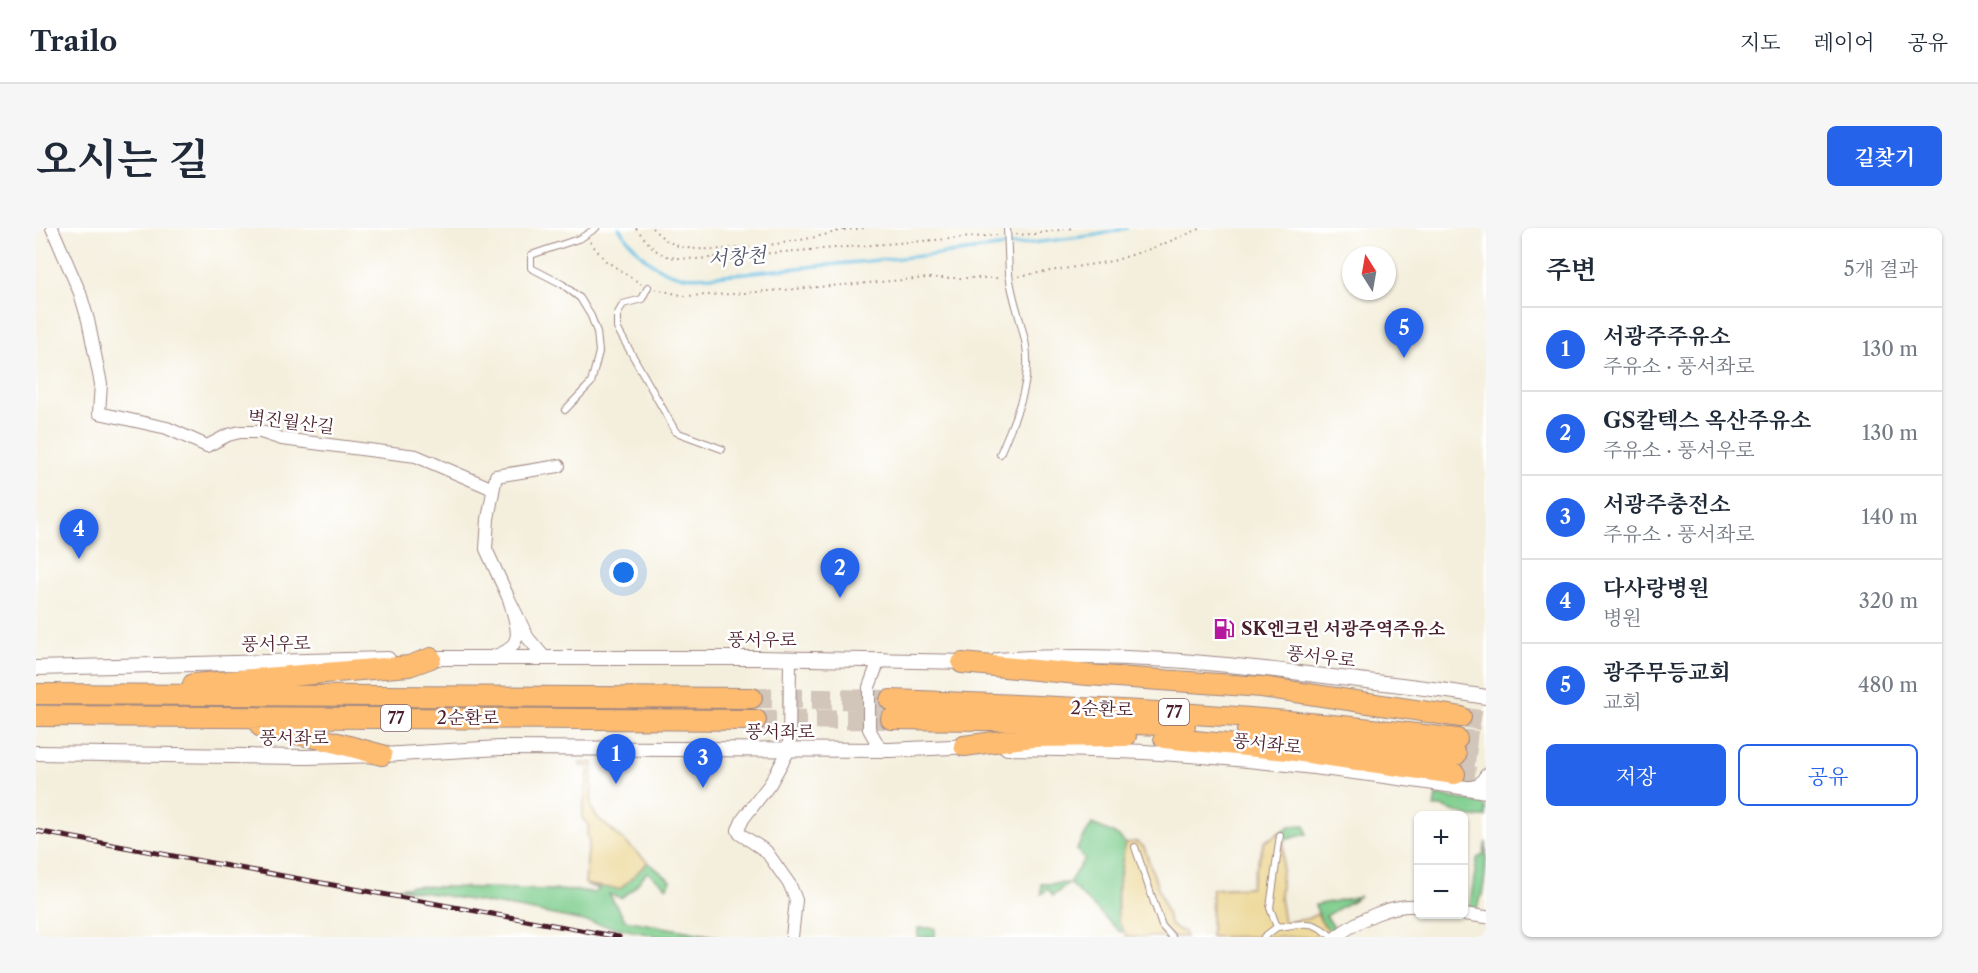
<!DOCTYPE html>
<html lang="ko">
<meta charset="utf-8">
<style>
body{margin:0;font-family:"Libre Caslon Text","Noto Serif KR",serif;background:#f6f6f7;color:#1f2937}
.controls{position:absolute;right:18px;bottom:18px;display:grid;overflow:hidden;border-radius:9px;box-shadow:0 2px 4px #0004}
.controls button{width:54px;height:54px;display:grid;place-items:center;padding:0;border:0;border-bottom:2px solid #e0e1e3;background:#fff;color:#1f2937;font:30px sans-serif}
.compass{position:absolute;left:1306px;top:18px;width:54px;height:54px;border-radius:50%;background:#fff;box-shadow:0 2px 4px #0004;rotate:349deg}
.you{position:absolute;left:588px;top:345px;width:21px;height:21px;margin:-15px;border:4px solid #fff;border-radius:50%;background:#1a73e8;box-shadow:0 0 0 9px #1a73e833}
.badge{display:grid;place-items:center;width:39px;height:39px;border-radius:50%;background:#2563eb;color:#fff;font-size:20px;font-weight:700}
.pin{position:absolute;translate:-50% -50px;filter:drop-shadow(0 2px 3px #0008)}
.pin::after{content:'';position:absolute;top:32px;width:21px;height:18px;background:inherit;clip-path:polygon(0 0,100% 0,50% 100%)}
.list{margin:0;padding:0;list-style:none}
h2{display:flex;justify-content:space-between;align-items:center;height:78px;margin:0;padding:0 24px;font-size:26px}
h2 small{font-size:20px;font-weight:400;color:#747a83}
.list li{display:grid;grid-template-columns:39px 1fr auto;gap:18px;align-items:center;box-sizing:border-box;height:84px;padding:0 24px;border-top:2px solid #e0e1e3}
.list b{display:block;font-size:22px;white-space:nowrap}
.list p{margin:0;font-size:20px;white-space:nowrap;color:#747a83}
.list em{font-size:20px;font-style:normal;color:#747a83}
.actions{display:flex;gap:12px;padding:18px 24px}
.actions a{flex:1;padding:14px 0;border:2px solid #2563eb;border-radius:9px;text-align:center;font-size:21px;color:#2563eb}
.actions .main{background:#2563eb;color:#fff}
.map{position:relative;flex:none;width:1450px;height:709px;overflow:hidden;border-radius:9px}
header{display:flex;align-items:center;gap:36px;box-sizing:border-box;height:84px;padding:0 30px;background:#fff;border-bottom:2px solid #e0e1e3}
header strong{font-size:28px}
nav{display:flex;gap:33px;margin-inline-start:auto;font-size:21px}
.intro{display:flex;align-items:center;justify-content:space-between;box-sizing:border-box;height:144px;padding:0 36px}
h1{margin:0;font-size:42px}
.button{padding:15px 27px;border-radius:9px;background:#2563eb;color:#fff;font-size:21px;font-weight:700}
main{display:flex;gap:36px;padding:0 36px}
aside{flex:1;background:#fff;border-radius:9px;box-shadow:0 2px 4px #0004}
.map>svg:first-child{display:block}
.green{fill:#7ecd8d;stroke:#64765c;stroke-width:1.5}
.sand{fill:#eeda9e;stroke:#9c7c64;stroke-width:1.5}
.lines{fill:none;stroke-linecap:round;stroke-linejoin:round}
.stream{stroke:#66c0e4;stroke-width:3}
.trunk-tunnel{stroke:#d2c5b9;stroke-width:20;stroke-dasharray:20 10;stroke-linecap:butt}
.service-casing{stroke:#9f8784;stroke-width:8}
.minor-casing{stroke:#9f8784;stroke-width:14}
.tertiary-casing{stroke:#9f8784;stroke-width:16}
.trunk-casing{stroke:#9f8784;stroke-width:22}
.path{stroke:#9f8784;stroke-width:2;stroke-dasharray:1.5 4.5;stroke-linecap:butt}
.service{stroke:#fff;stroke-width:6}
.minor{stroke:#fff;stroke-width:12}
.tertiary{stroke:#fff;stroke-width:14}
.trunk{stroke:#fdbc70;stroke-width:20}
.rail-casing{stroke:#4a1f2b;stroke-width:5}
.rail{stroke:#fff;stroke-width:3;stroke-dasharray:9;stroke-linecap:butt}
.service-bridge-casing{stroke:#9f8784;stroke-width:8;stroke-linecap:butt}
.service-bridge{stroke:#fff;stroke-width:6}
.labels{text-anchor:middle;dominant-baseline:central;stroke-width:5;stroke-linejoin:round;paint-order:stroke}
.shield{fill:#fff;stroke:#80626b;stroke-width:1.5}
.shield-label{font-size:16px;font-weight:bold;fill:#4a1f2b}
.street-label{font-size:18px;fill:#4a1f2b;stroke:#fff}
.poi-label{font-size:18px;font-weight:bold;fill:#4a1f2b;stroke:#fff;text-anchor:start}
.water-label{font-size:20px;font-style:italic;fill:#54576c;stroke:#fff}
</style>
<header>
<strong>Trailo</strong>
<nav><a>지도</a><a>레이어</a><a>공유</a></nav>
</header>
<div class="intro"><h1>오시는 길</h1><a class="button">길찾기</a></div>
<main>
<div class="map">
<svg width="1450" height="709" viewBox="0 0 1450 709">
<rect width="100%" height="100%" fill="#fff"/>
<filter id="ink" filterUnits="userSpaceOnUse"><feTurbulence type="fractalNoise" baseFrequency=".0167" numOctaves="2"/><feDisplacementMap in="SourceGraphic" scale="12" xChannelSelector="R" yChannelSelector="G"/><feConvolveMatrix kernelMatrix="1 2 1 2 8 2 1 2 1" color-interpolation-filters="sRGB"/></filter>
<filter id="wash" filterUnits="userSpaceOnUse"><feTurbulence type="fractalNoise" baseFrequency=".008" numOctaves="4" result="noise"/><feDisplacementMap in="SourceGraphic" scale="24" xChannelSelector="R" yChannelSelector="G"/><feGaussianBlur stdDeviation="1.35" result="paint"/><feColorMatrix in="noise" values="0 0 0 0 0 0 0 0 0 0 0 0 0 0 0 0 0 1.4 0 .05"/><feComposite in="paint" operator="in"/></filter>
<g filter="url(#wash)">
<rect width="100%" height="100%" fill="#f4efdd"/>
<path class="green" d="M1400,567l44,8 6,5v9h-15l-30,-10h-7z
M1056,596c12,5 25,9 33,19 -4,27 -15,64 -2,88l-3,1 -51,-49 -16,13 -5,-7 -7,5v-10l28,-1 16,-25 -9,-8z
M1269,597l2,9 -23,6 -2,-9 8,-5z
M1450,614c0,21 0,51 -10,67l-7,1 8,-51 7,-6z
M612,634l23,19 -4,6 -20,-15 -14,17 -12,9 -12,-4 16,26 94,17h-57l-133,-27 -130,-22 13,-2 172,5 11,2 4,-4 -11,-4 32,4z
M1324,668l-34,20 10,14 -5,2 -9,-9 -7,-18z
M882,700h17v9h-17z"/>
<path class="sand" d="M544,535h13l-2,45 6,9 51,45 -28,27 -32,-4 -3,-2 4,-43 -2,-5 2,-9 -7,-8 7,-51 -9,-1z
M1246,603l2,9 -4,58 4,24 23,-3 10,-5 5,9 9,9 -3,5h-117l1,-48 38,-2 14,-45z
M1101,614l7,5 27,79 13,6 2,5h-59l-9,-16v-28l7,-50z"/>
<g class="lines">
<path class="stream" d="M583,0c16,22 34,43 62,48 11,2 23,0 34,0l226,-22 156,-19 30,-7"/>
</g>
</g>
<g filter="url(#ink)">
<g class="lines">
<path class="trunk-tunnel" d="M716,470l138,2
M1425,489l25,4
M720,492l135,-1
M1421,511l29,3
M1420,527l30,4
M1419,546l31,4"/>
<defs>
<path id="service" d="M612,59l-6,12 -19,5 -6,11v13l59,104 46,17
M529,182l26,-27 8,-31 -2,-20 -6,-16 -11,-18 -18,-14 -31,-16v-13l50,-17 15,-10
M964,226c14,-34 32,-69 26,-108 -4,-24 -14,-47 -17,-72
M1244,607l-10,73 7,19c27,-2 33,-10 55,10
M1099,619l27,79 10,11
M1228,709l13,-10"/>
<path id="minor" d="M16,0l28,65 8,27 13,64 -2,29 68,15 40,18 21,-11 12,-3h21l21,7 134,17 77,33
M473,371l-23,-50 2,-30 8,-43 63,-10
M458,428c34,-10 22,-31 15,-57l19,39 17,20
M754,431l-1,91 -19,34 -27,35 -5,11 2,4 26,17 24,34 6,15 -4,37
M845,522l-12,-21v-42l7,-19 6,-9
M1431,560l12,-3 7,-10
M1428,686l22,3
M1300,709c22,-17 54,-33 82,-31"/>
<path id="tertiary" d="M387,430h334l213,4
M962,432c109,-9 225,3 334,17 51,6 103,11 154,20
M0,440l352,-9
M971,520c56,1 112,2 168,6 104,7 208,21 311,37
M0,525l269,4 77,-2 118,-7 390,2 82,-4"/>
<path id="trunk" d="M926,435l126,12 174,12 199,30
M157,456l216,-18 22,-8
M0,466l716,4
M854,472c190,7 379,14 567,39
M0,488l720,4
M855,491l172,2 122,5
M225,499l65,13 56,15
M1211,503l106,10 103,14
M1128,510l124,12 167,24
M928,518l68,-9 94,-1"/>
</defs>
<use href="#service" class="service-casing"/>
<use href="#minor" class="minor-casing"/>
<use href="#tertiary" class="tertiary-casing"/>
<use href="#trunk" class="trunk-casing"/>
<path class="path" d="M600,0c22,28 25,30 60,31l302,-24
M616,0c9,9 19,17 31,19 33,8 132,-6 164,-19
M808,2l22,-2
M980,7l18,-1 38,-6
M554,14l16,19 35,23
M983,48l94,-15 43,-14 46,-19
M619,61l30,7 48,-2 195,-16h73"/>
<use href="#service" class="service"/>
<use href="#minor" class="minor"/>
<use href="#tertiary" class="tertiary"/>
<use href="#trunk" class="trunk"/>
<defs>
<path id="rail" d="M0,603l583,106"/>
</defs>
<use href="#rail" class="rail-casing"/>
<use href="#rail" class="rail"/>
<defs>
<path id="service-bridge" d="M971,0l2,46"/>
</defs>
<use href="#service-bridge" class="service-bridge-casing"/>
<use href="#service-bridge" class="service-bridge"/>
</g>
</g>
<defs>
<symbol id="fuel-bare" viewBox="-9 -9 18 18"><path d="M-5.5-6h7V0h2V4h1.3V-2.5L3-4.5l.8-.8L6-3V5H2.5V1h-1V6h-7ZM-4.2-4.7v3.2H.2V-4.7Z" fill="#b5179e" stroke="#fff" stroke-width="2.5" paint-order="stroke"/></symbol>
</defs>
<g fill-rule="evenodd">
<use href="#fuel-bare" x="1173" y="386" width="30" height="30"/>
</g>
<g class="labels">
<g class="shield">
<rect x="1123" y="471" width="30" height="26" rx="4.5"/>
<rect x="345" y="477" width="30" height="26" rx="4.5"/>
</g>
<g class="shield-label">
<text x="1138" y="484">77</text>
<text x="360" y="490">77</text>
</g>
<g class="street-label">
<text transform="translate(255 194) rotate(7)">벽진월산길</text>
<text x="726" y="412">풍서우로</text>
<text transform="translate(240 416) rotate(-1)">풍서우로</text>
<text transform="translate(1285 429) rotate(7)">풍서우로</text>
<text transform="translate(1066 481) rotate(2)">2순환로</text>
<text x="432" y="490">2순환로</text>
<text x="744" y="504">풍서좌로</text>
<text x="258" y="510">풍서좌로</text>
<text transform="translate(1231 516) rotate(6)">풍서좌로</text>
</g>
<g class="poi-label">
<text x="1205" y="401">SK엔크린 서광주역주유소</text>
</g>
<g class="water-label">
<text transform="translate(701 29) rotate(-5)">서창천</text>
</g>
</g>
</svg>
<div class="controls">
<button>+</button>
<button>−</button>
</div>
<svg class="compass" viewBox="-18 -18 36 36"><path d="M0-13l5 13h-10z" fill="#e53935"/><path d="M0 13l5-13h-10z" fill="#747a83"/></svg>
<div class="you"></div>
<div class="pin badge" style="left:580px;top:556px">1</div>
<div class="pin badge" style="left:804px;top:370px">2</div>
<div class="pin badge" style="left:667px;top:560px">3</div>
<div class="pin badge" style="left:43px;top:331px">4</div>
<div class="pin badge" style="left:1368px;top:130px">5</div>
</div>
<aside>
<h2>주변<small>5개 결과</small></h2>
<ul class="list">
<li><span class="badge">1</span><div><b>서광주주유소</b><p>주유소 · 풍서좌로</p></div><em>130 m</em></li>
<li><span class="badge">2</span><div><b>GS칼텍스 옥산주유소</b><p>주유소 · 풍서우로</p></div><em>130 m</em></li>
<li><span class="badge">3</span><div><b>서광주충전소</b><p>주유소 · 풍서좌로</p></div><em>140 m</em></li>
<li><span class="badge">4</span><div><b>다사랑병원</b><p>병원</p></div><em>320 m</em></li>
<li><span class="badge">5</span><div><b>광주무등교회</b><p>교회</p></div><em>480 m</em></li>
</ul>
<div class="actions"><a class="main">저장</a><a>공유</a></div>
</aside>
</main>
